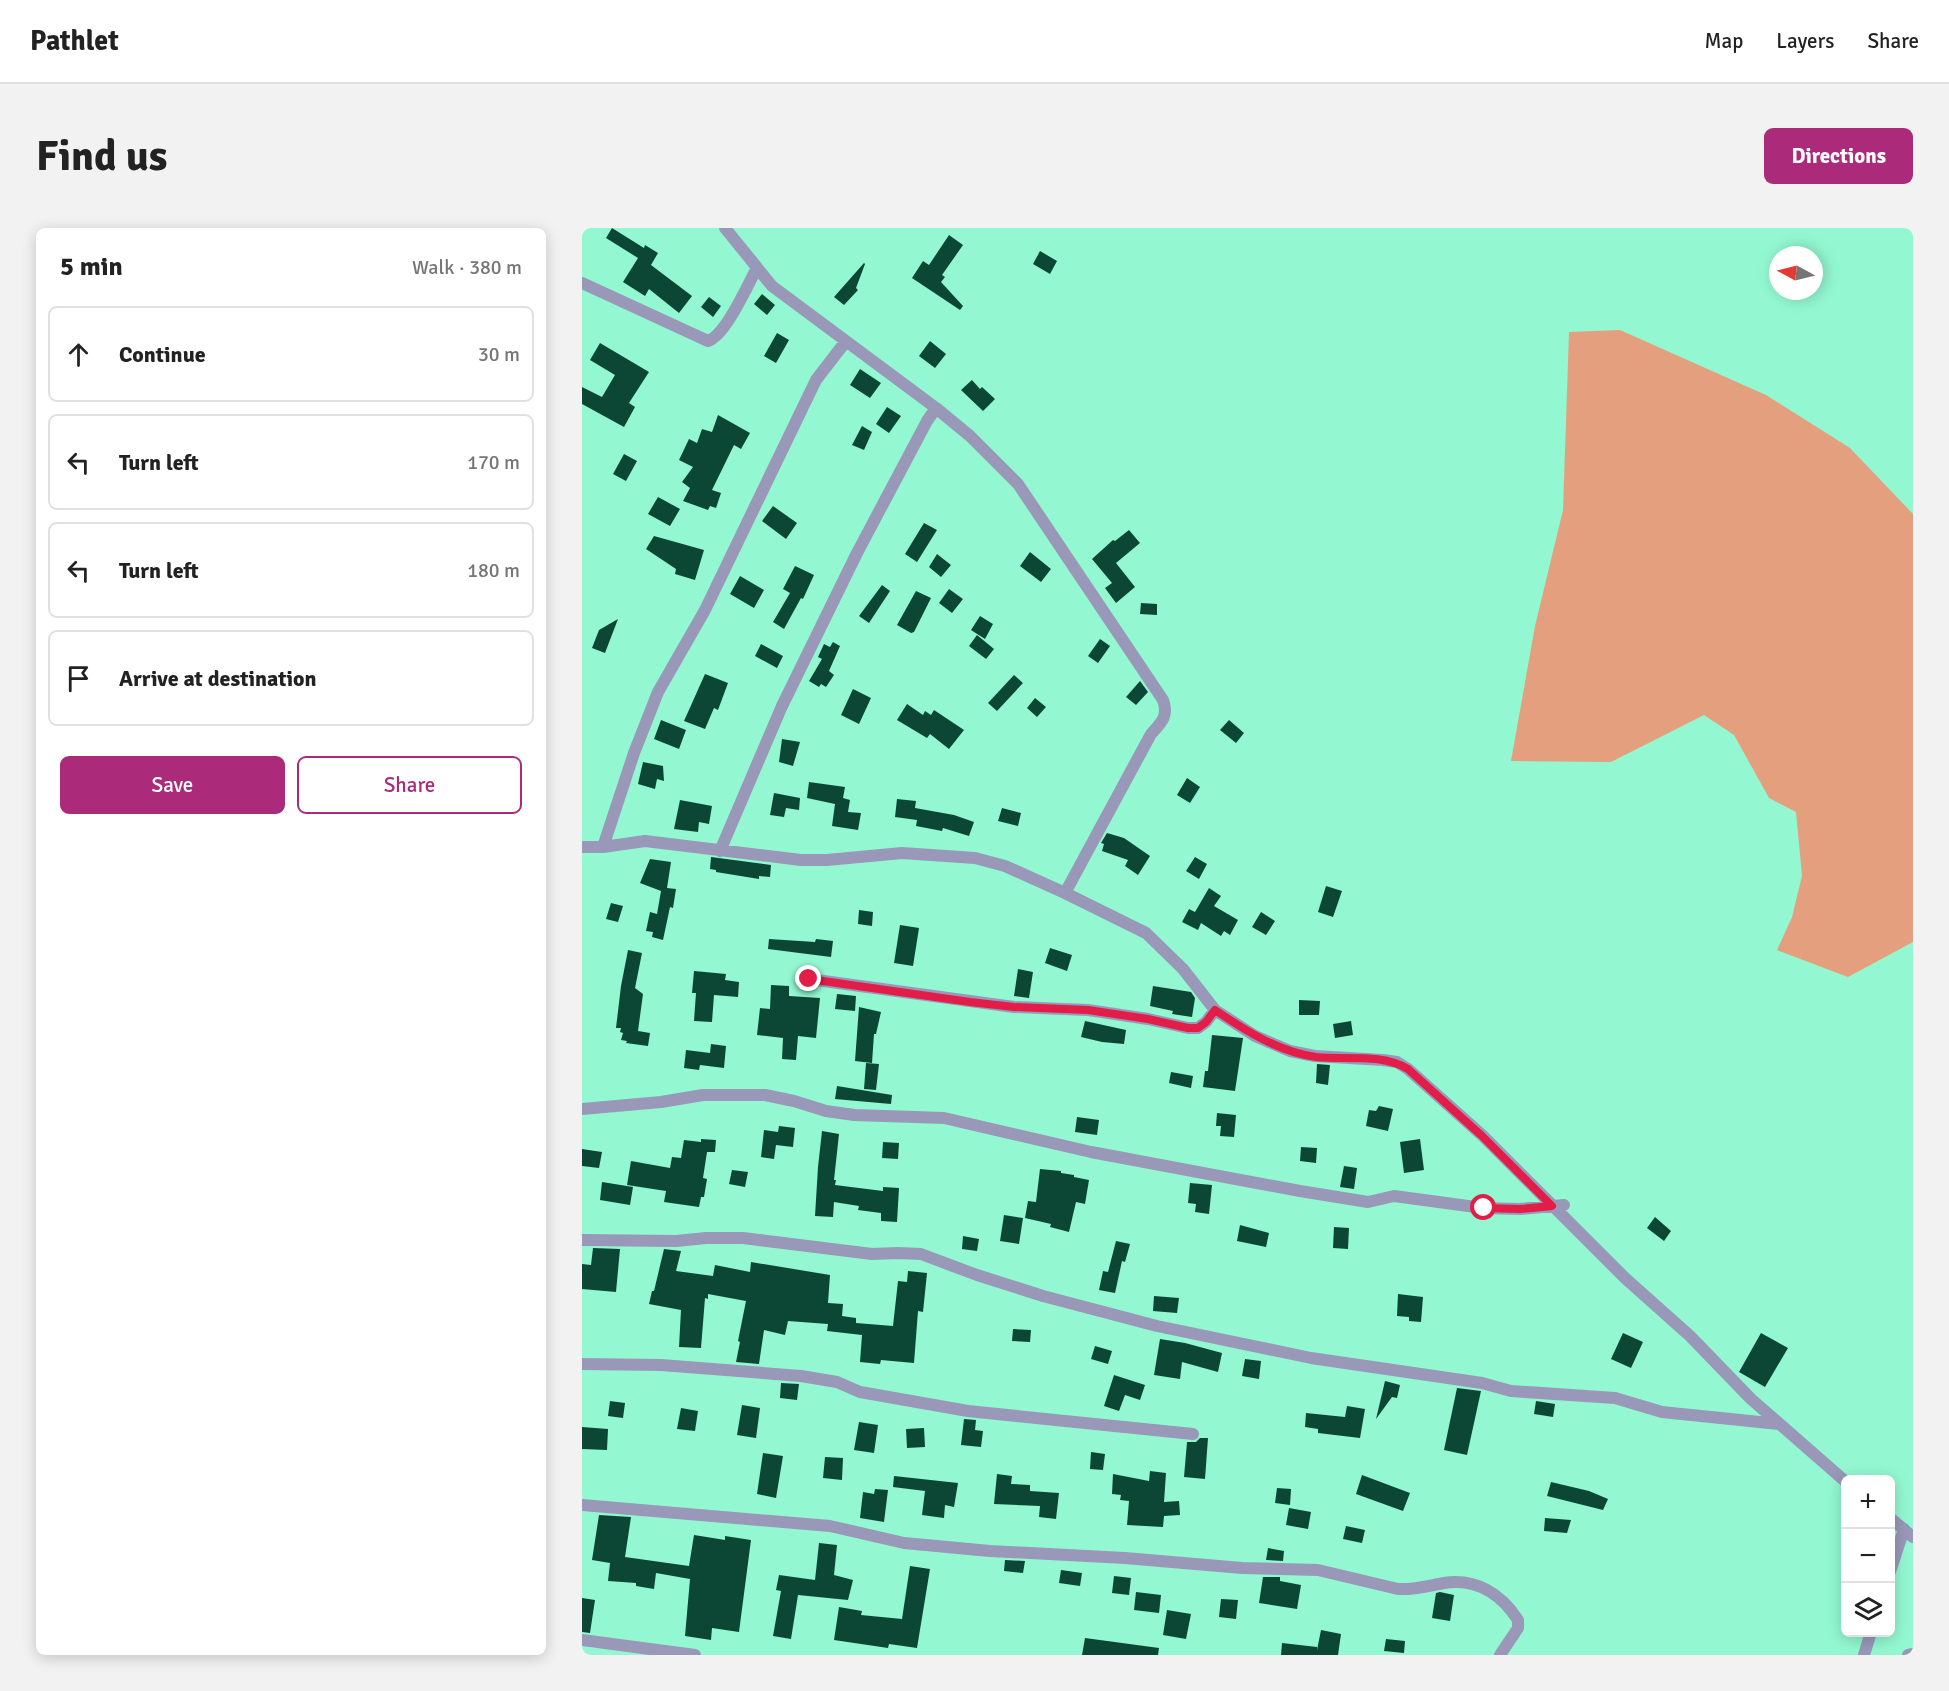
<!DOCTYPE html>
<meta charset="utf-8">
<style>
body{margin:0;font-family:Signika,sans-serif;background:#f2f2f2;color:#222}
.controls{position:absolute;right:18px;bottom:18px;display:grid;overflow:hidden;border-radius:9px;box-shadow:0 3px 15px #0003}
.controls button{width:54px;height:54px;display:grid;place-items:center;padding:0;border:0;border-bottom:2px solid #e0e0e0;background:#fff;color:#222;font:30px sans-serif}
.compass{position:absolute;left:1187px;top:18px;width:54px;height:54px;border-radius:50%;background:#fff;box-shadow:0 3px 15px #0003;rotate:277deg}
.stop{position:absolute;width:18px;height:18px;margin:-14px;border:4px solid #e11d48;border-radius:50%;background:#fff}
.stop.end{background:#e11d48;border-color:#fff;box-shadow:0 2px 6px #0008}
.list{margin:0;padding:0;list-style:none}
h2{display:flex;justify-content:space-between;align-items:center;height:78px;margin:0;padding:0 24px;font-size:26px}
h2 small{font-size:20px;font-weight:400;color:#767676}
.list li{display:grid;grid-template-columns:39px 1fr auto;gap:18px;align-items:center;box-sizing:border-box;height:96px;margin:0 12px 12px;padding:0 12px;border:2px solid #e0e0e0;border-radius:9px}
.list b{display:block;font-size:22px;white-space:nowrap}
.list em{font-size:20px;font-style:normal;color:#767676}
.actions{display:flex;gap:12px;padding:18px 24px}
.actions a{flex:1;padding:14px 0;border:2px solid #ab2b7a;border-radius:9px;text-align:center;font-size:21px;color:#ab2b7a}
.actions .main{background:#ab2b7a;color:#fff}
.icon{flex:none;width:33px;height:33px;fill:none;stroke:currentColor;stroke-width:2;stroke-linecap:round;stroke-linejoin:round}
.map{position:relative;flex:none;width:1331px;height:1427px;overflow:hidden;border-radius:9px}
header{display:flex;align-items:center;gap:36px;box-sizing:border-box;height:84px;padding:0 30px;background:#fff;border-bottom:2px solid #e0e0e0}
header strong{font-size:28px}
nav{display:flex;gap:33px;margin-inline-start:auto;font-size:21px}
.intro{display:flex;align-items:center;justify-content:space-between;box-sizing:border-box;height:144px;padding:0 36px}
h1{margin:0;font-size:42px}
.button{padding:15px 27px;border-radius:9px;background:#ab2b7a;color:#fff;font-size:21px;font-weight:700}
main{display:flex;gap:36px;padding:0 36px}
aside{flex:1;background:#fff;border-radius:9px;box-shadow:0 3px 15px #0003}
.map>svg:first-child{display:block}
.green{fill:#e4a07e}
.building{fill:#0c4634}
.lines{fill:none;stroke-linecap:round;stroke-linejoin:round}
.street{stroke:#9998b9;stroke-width:12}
.route{stroke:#e11d48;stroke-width:8}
</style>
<header>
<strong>Pathlet</strong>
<nav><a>Map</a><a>Layers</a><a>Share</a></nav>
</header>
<div class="intro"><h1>Find us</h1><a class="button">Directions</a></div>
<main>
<aside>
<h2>5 min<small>Walk · 380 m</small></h2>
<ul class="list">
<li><svg class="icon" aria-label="ahead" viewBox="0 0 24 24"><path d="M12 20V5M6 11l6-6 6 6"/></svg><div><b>Continue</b></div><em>30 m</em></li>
<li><svg class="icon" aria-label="left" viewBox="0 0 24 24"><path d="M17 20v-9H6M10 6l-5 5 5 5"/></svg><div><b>Turn left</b></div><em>170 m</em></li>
<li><svg class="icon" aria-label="left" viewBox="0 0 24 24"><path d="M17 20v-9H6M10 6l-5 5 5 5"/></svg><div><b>Turn left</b></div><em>180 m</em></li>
<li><svg class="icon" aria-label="arrive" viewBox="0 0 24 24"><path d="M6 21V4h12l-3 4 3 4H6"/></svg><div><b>Arrive at destination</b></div></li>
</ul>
<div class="actions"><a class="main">Save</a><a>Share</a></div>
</aside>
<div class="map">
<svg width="1331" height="1427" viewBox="0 0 1331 1427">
<rect width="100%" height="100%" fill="#93f8d1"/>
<path class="green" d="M1038,102l146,65 84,53 63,66v428l-65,35 -71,-27 15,-33 10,-41 -6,-64 -27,-14 -35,-63 -30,-20 -93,47 -100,-1 24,-135 28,-116 6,-178z"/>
<path class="building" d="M30,0l32,20 1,-3 13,8 -7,12 41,31 -13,17 -30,-24 -4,7 -22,-14 15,-24 -32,-20z
M367,7l14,10 -21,30 3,2 -4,5 22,24 -3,4 -48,-32 11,-17 6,4z
M458,23l17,10 -7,13 -17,-10z
M282,35l1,1 -9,24 2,2 -14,15 -10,-8z
M180,66l13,11 -8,10 -13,-11z
M127,69l12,9 -8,11 -12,-10z
M195,105l12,7 -13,23 -12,-7z
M348,113l16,13 -11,14 -16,-12z
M18,115l49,29 -20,31 6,4 -11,20 -42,-23v-17l20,10 13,-22 -25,-15z
M278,141l21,14 -11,15 -20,-13z
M390,152l8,9 2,-2 13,12 -12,12 -22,-21z
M305,179l14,9 -12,17 -13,-9z
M136,187l32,18 -9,16 -7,-4 -22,45 9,3 -5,15 -6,-2 -2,4 -25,-9 7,-13 -8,-6 11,-15 -14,-7 10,-21 8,4 5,-14 10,3z
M280,198l10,6 -8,18 -12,-5z
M42,226l13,7 -11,20 -13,-7z
M76,269l22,12 -10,17 -22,-12z
M191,278l24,17 -11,16 -24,-18z
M342,295l13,7 -20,32 -12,-8z
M547,302l11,13 -24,20 19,24 -19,16 -11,-15 7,-5 -20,-24 21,-19 2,1z
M72,308l50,14 -9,30 -20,-6 1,-5 -30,-20z
M448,324l21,17 -10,13 -21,-16z
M355,326l14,11 -10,12 -12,-10z
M213,338l19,9 -11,24 -2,-1 -17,31 -11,-7 17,-29 -7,-4z
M158,348l24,14 -10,18 -24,-14z
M300,357l8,6 -21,32 -10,-7z
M367,361l14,10 -11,14 -13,-10z
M334,363l15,7 -17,34 -3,1 -14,-8z
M559,375l16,1v11l-17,-1z
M398,388l13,8 -8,15 -14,-9z
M36,391l-13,34 -13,-5 7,-18z
M395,407l17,14 -8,10 -17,-13z
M518,411l10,7 -12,17 -10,-7z
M251,414l7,4 -11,25 5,4 -8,12 -5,-3 -2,3 -10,-6 13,-22 -4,-2 6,-13 6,3z
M179,416l22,12 -6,12 -22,-12z
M123,446l23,9 -10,27 -4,-2 -9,21 -21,-8z
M432,447l9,8 -26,28 -9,-8z
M558,453l8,11 -12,13 -10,-8z
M271,461l18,9 -12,26 -18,-9z
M453,470l11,9 -9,10 -10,-9z
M325,476l16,11 2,-4 6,4 3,-5 30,20 -15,19 -19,-15 -3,4 -30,-18z
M79,492l25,10 -7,19 -25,-10z
M647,492l15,13 -8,10 -16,-13z
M200,511l18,3 -7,24 -14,-4z
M61,534l20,4 1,15 -7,-2 -2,10 -17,-5z
M605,550l13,9 -10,16 -13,-8z
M227,554l36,5 -2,11 7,2 -2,12 13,1 -3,17 -26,-4 3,-22 -28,-6z
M192,565l26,5 -1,12 -13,-2 -2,9 -14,-2z
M315,571l19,2 -1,7 39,7 20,7 -5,14 -26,-8 -1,3 -26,-5 1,-6 -22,-3z
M98,572l32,6 -3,18 -10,-2 -1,10 -24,-3z
M420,580l19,5 -3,13 -20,-5z
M525,605l17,5 26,18 -12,19 -13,-9 3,-6 -26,-9 2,-7 -3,-1z
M129,629l60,8 -1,12 -11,-1v3l-43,-7v-2l-6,-1z
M613,629l12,7 -8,15 -13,-8z
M68,631l21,3 -4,26 9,1 -3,19 -3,-1 -7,33 -11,-3 1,-5 -7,-1 4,-19 7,2 4,-23 -21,-8z
M744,658l16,5 -9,26 -15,-5z
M627,660l12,8 -7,10 24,14 -8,15 -6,-4 -3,5 -20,-13 -3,7 -16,-8 7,-13 6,3z
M29,675l12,3 -5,16 -12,-3z
M277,682l14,2 -1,14 -14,-2z
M679,684l14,9 -9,14 -14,-8z
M318,697l19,3 -6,38 -19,-3z
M187,711l46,3 1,-3 17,2 -2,16 -63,-8z
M468,720l22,7 -5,16 -22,-8z
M46,722l14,3 -7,35 8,6 -5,37 12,2 -2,13 -22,-3 1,-2 -6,-1 2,-7 -3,-1 1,-4h-5l5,-42z
M436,741l15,3 -4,26 -15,-2z
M112,743l32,3 -1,6 14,2 -1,15 -24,-2 -2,27 -18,-1 2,-28h-4z
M189,757l18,1v10l31,2 -4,40 -18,-2 -2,24 -14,-1 1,-21 -26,-3 3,-27 10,1z
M571,758l38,6 4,6 -3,19 -20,-3 1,-3 -23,-5z
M255,766l19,2 -1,15 -20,-2z
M717,772l21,1 -1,14h-20z
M277,779l22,5 -5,22h-2l-2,29 -17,-2z
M503,793l41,9 -2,14 -22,-2 -21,-5z
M769,793l2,14 -18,3 -2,-14z
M630,807l31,3 -8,53 -32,-4 2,-16h3z
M129,816l15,2 -2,22 -24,-3 -1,5 -15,-2 2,-18 24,3z
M284,835l13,1 -3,26 -12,-1z
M735,836l13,1 -2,20 -12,-2z
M589,844l22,4 -2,12 -22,-5z
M255,858l55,9 -1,9 -56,-5z
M797,878l14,3 -5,22 -22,-5 3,-16 7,1z
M635,885l19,2 -2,22 -14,-1 1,-10h-5z
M495,889l22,3 -2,15 -22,-3z
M197,898l16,2 -2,19 -17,-2 -2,14 -13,-2 3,-27 14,2z
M240,903l17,3 -5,46h2l-1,5 48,6v-4l16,1 -2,34 -16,-1v-8l-23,-3 1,-4 -25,-4 -1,15 -18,-1 3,-49z
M119,911l15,1 -1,12h-8l-4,26 4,1 -3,18h-3l-2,10 -35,-5 2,-11 -39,-6 4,-24 39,7 2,-11 9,1 3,-18 17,2z
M838,911l4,31 -20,3 -4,-31z
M301,914l16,1 -1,16 -16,-1z
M719,919l16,1 -1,15 -16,-2z
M0,921l20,3 -3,16 -17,-2z
M762,938l13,2 -3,21 -14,-2z
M458,941l21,2v2l13,2v2l15,3 -4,24 -9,-2 -7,30 -19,-5 1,-3 -26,-6 3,-17 8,1z
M150,942l16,2 -3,15 -16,-3z
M20,954l31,5 -3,18 -30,-5z
M608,955l22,2 -3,29 -14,-2 1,-8 -8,-1z
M422,987l19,3 -4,26 -19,-3z
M1073,989l16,14 -7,10 -17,-13z
M658,997l29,8 -3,14 -29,-6z
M752,999l15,1 -1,21 -15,-1z
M381,1008l16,3 -2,12 -15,-2z
M534,1013l14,3 -5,18 -3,-1 -7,32 -16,-3 4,-19 5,1z
M11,1020l27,1 -4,43 -34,-3v-25l9,1z
M82,1021l17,2 -5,20 37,5 2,-11 35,7 1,-10 79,13 -2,28 15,1 -1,12 14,2v5l37,3 5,-45 9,1 1,-11 19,2 -4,39 -5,-1 -4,52 -33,-3 -1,4 -20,-2 2,-27 -35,-4 1,-7 -40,-3 -3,14 -21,-5 -5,34 -23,-2 4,-20 -2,-1 8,-40 -38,-7v5l-3,-1 -4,50 -22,-1 2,-37 -32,-6 3,-13h2z
M816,1066l25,3 -2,25 -12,-1v-4l-12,-1z
M572,1068l25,2 -2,15 -24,-2z
M431,1101l18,1 -1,12 -18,-1z
M1041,1105l20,9 -12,26 -20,-9z
M1179,1105l27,15 -23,39 -26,-15z
M578,1111l25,4 37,10 -4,19 -36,-10 -2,17 -26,-4z
M513,1118l17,5 -4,13 -17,-5z
M663,1131l16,2 -2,18 -17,-3z
M532,1147l31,10 -5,15 -15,-5 -6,16 -15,-5z
M803,1153l15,4 -3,13 -5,-1 -16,22z
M199,1155l18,1 -2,16 -17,-2z
M875,1160l24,3 -14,64 -23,-5z
M28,1173l15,2 -2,15 -15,-2z
M954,1173l19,3 -2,13 -19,-3z
M160,1177l18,3 -4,30 -19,-3z
M765,1178l18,3 -5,29 -42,-5v-4l-13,-2 1,-14 39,4z
M99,1180l17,3 -3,20 -18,-2z
M382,1191l12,1 -1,10 8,1 -2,16 -20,-2z
M277,1194l19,3 -4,28 -20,-3z
M0,1199l26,2 -1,21 -25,-1z
M342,1200l1,19 -18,1 -1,-19z
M618,1210h8l-3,41 -21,-2 3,-35h9z
M509,1224l14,2 -2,16 -13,-1z
M181,1225l20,3 -7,42 -19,-4z
M243,1229l18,1 -1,22 -19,-2z
M568,1243l16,2 -2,29 15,-1 1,14 -16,1 -1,11 -36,-2 2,-24 -9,-1 1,-5 -9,-1 1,-20 36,7z
M415,1246l15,2 -1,8 19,1v6l29,2 -3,26 -17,-2 1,-11 -46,-2z
M780,1247l48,18 -7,18 -47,-17z
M312,1248l64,7 -4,24 -9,-2 -1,13 -22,-3 3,-24 -32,-4z
M969,1254l38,9 19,8 -5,11 -56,-14z
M695,1260l14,1 -1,16 -15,-2z
M293,1261l13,1 -4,32 -24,-4 3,-26 11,2z
M707,1280l22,4 -3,17 -22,-4z
M17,1287l32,2 -6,40 64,9 5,-31 31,5v-4l26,4 -12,92 -27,-4 -1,12 -26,-4 5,-57 -34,-6 -2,16 -18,-3v-3l-28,-2 2,-18 -18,-3z
M963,1290l26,2 -4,13 -23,-2z
M764,1298l19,4 -3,13 -19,-4z
M237,1315l18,2 -3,30 19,5 -5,20 -50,-5 -7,44 -18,-3 8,-45 -5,-1 3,-15 36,5z
M686,1320l16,3 -1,10 -17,-1z
M423,1332l20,1 -2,12 -19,-2z
M328,1338l20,3 -13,79 -28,-4 -1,4 -54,-8 5,-33 23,4 -1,4 41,4z
M479,1342l21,3 -2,13 -21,-3z
M532,1348l17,2 -2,17 -17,-2z
M681,1349h17v4l21,4 -4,24 -38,-6z
M554,1364l25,3 -2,18 -25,-3z
M858,1364l14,3 -4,26 -18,-3 4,-25z
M0,1370l13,2 -5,33 -8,-1z
M639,1371l17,1 -2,19 -17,-2z
M585,1382l24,4 -5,25 -23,-4z
M739,1402l20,4 -3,21h-57l1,-12 35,4v3z
M503,1410l74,10 -1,7h-76z
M804,1411l19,2 -1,12 -20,-2z"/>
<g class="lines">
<path class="street" d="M143,0l47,58 164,122 34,28 48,48 145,216c6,16 -2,23 -12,34l-86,159
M0,55l126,58c18,-6 39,-55 49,-73
M0,619h21l42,-6 156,19h26l75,-7 73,5 30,8 60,27 81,40 37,36 32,41 40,26 35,15 25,5 68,4 14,2 11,7 75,67 142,142 65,58 61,63 95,83
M21,619l31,-94 24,-61 47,-82 111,-230 30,-39
M138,623l62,-145 75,-153 70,-132 9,-13
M227,751l205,28 74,3 60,9 40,9h10l8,-6 9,-12
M0,881l79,-7 42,-7h62l29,6 32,10 28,4 90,3 147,34 209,39 68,11 26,-6 89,12 37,1 44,-4
M0,1012l94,1 30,-3h37l129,16 26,-1 23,1 56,21 66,21 114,30 154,32 171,25 29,8 104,7 47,14 117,12
M0,1136l79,1 140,11 36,6 23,10 108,19 225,23
M0,1277l248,21 74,17 86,8 135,7 117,10 76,2 80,19c16,1 29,-3 46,-6 32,-5 57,11 74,37v8l-18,27
M1308,1290l23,19
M1308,1344l14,-43
M0,1412l113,15
M1282,1427l7,-23
M1326,1427l5,-1"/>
</g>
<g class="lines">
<path class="route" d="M227,751l161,23 44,5 74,3 60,9 40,9h10l8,-6 9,-12c31,21 64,42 101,47 30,3 66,-4 92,12l74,67 70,70 -32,3 -36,-1"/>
</g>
</svg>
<div class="controls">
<button>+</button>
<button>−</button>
<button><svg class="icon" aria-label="layers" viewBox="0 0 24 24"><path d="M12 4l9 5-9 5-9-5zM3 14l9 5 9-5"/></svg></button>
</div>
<svg class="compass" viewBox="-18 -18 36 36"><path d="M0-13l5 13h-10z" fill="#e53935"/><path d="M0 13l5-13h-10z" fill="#767676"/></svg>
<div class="stop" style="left:902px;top:980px"></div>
<div class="stop end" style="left:227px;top:751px"></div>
</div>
</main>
